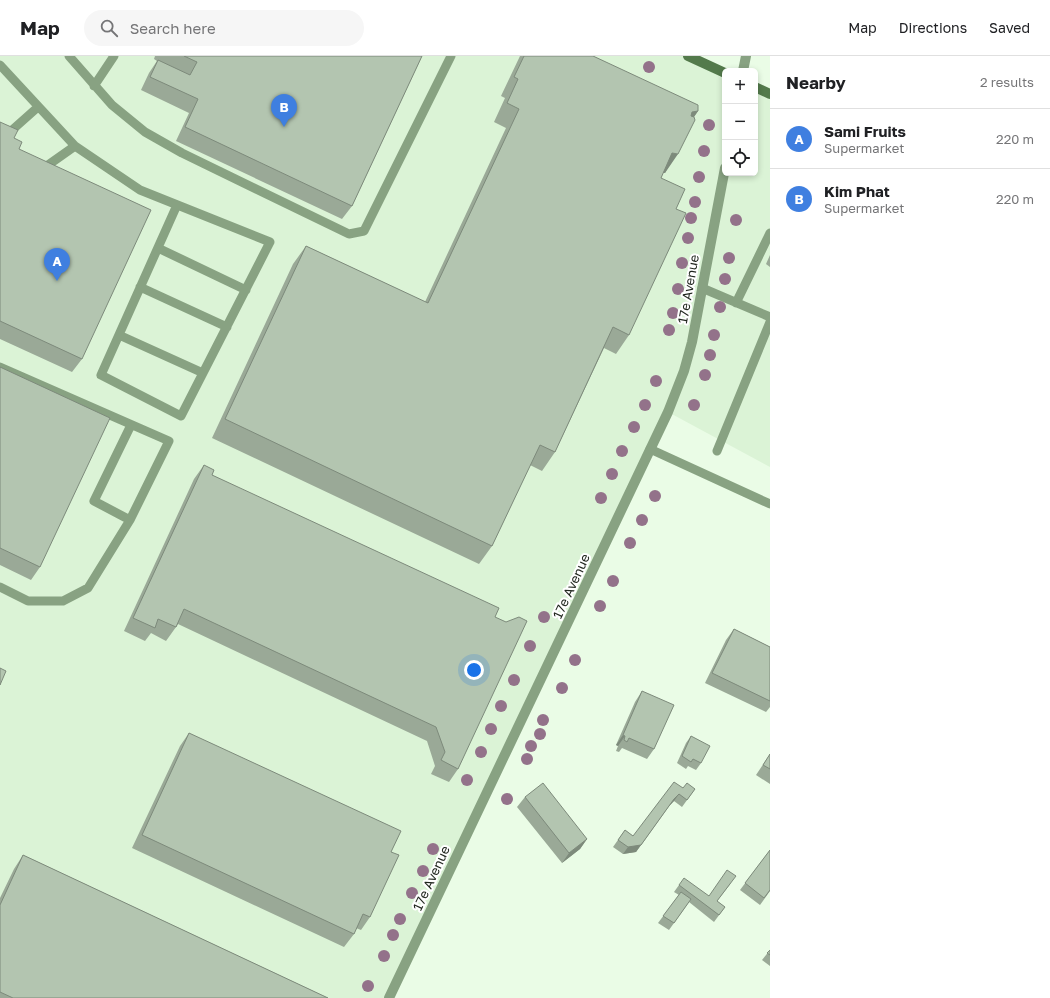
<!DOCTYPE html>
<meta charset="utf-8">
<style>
body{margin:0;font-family:"Golos Text",sans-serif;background:#f6f6f6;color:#202124}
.controls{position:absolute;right:12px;top:12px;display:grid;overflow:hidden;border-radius:6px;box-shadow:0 2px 6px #0003}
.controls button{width:36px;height:36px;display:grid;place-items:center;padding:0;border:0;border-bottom:1px solid #e0e0e0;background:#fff;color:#202124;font:20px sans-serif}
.you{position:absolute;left:474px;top:614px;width:14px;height:14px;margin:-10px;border:3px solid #fff;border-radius:50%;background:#1a73e8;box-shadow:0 0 0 6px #1a73e833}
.badge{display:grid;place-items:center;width:26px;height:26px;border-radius:50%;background:#9e2b86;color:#fff;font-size:13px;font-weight:700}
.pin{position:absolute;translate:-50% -33px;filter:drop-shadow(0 1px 2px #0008)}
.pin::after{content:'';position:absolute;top:21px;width:14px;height:12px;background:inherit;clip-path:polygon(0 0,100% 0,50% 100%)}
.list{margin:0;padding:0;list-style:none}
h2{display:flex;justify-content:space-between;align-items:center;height:52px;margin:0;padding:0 16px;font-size:17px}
h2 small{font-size:13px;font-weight:400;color:#757577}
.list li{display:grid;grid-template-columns:26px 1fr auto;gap:12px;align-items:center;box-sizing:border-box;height:60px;padding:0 16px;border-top:1px solid #e0e0e0}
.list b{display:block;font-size:15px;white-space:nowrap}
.list p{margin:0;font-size:13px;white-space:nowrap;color:#757577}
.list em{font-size:13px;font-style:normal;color:#757577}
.icon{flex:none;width:22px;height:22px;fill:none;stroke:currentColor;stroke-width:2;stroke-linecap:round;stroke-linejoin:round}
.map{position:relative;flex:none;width:770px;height:942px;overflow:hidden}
header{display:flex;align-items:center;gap:24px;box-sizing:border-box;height:56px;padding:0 20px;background:#fff;border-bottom:1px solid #e0e0e0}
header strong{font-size:19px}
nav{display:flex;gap:22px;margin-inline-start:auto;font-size:14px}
.search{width:280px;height:36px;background:#f6f6f6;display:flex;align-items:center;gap:10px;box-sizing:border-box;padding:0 14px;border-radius:22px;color:#757577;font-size:15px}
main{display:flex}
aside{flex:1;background:#fff}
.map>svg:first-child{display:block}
.built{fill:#dbf3d6}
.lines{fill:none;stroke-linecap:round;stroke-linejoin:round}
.lane{stroke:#88a282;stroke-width:9}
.street{stroke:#88a282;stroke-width:10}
.secondary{stroke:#537a4b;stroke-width:10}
.tree{fill:#93728a}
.wall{fill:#9aa997}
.shaded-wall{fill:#7d8a7b}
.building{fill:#b3c5b0;stroke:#7d8a7b}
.labels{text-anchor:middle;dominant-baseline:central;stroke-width:4;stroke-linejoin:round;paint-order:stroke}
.street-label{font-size:13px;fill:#1f251d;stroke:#fff}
</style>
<header>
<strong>Map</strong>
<div class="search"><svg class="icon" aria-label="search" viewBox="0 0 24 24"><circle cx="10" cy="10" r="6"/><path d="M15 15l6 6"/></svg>Search here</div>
<nav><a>Map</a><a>Directions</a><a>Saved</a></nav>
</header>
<main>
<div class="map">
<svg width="770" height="942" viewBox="0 0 770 942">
<rect width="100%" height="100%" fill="#eafce6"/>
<path class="built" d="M0,0h685l40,17v100h30v-86l15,7v373l-102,-55 -279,586h-389z"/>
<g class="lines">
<path class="lane" d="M69,0l43,49 33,27 37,21 167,81 15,-3 87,-175
M0,9l75,81 65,44 130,52 -89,174 -80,-41 76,-170
M94,30l20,-30
M11,75l27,-24
M41,114l34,-24
M158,192l88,42
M140,231l87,40
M702,232l68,29
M736,247l34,-70
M119,279l84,38
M0,311l169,74 -39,79 -42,68 -25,13h-35l-28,-14
M650,393l120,55
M717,395l53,-129
M130,464l-36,-19 37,-76"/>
<path class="street" d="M743,15l3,-15
M389,942l279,-586 16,-41 8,-29 33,-174"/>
<path class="secondary" d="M688,0l37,17
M755,31l15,7"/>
</g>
<g class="tree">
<circle cx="649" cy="11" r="6"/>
<circle cx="709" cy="69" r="6"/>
<circle cx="704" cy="95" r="6"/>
<circle cx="699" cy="121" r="6"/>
<circle cx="695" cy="146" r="6"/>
<circle cx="691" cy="162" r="6"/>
<circle cx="736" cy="164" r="6"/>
<circle cx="688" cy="182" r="6"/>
<circle cx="729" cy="202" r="6"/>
<circle cx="682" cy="207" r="6"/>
<circle cx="725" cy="223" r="6"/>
<circle cx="678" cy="233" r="6"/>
<circle cx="720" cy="251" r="6"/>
<circle cx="673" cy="257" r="6"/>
<circle cx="669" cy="274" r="6"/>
<circle cx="714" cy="279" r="6"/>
<circle cx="710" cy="299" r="6"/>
<circle cx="705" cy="319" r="6"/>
<circle cx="656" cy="325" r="6"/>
<circle cx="645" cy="349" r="6"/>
<circle cx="694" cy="349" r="6"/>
<circle cx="634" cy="371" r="6"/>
<circle cx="622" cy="395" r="6"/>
<circle cx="612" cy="418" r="6"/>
<circle cx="655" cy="440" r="6"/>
<circle cx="601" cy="442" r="6"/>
<circle cx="642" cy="464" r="6"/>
<circle cx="630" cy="487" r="6"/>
<circle cx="613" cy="525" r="6"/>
<circle cx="600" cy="550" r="6"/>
<circle cx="544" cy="561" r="6"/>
<circle cx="530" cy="590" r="6"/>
<circle cx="575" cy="604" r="6"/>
<circle cx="514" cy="624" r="6"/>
<circle cx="562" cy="632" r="6"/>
<circle cx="501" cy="650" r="6"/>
<circle cx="543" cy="664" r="6"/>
<circle cx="491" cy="673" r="6"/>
<circle cx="540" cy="678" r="6"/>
<circle cx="531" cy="690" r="6"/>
<circle cx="481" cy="696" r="6"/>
<circle cx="527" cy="703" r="6"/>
<circle cx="467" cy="724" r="6"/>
<circle cx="507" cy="743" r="6"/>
<circle cx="433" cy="793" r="6"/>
<circle cx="423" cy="815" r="6"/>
<circle cx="412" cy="837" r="6"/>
<circle cx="400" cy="863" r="6"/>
<circle cx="393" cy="879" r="6"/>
<circle cx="384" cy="900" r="6"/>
<circle cx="368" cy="930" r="6"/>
</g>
<path class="wall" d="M155,0h267l-70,150 -10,13 -166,-78 13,-28 -48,-23 8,-17 8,-12 -3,-2z
M520,0h73l105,55 -4,6 -29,56 -2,-1 -2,6 15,31 -47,126 -13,19 -12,-6 -49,104 -13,19 -12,-6 -38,81 -13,18 -267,-126 81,-174 13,-18 119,56 81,-174 -12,-6 11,-24 -4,-2z
M0,66l14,16 5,11 63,210 -10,13 -72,-33z
M770,199v12l-4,-3z
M0,311l40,200 -9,13 -31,-15z
M204,409l8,10 283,142 -37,152 -9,13 -18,-8 4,-8 -8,-25 -249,-117 -2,3 -10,14 -15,-8 -6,8 -21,-10 70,-152z
M734,573l36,18v60l-4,5 -61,-29 21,-43z
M642,635l12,58 -7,10 -25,-11 -3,4 -3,-1 2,-5 -2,-1 19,-43z
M189,677l202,119 -21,65 -9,13 -5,-2 -2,6 -10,13 -212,-99 48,-102z
M691,680l10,27 -5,7 -8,-4 -2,3 -9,-6 9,-20z
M770,698v30l-14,-9z
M683,732l12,1 -13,18 -8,-6 -5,5 -33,46 -13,2 -10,-7 12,-17 8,6z
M525,741l62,42 -7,10 -18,14 -45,-56z
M770,794v41l-10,14 -20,-15z
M23,799l305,143h-328v-100l14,-29z
M731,827l-14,18 8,6 -11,15 -25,-20 -20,28 -11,-7 21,-28 -5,-3 5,-7 30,11z
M770,894v16l-8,-6z"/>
<path class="shaded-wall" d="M698,55l-13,19 7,-18z
M672,97l6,1 -13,19 -6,-1z
M623,679l2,1 -7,10 -2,-1z
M679,738l-5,7 -5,5 -33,46 -13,2 5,-7z
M587,783l-7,10 -18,14 7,-10z"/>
<path class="building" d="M184,0h238l-70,150 -167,-79 13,-28 -48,-22 8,-17 32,15 7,-13z
M524,0h69l105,49v6l-6,1 -1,4 3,1 1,3 -17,34 -6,-1 -11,25 24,11 -9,20 10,4 -57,122 -16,-8 -58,125 -15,-7 -48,101 -267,-127 81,-173 122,57 91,-194 -12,-6 11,-24 -4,-2z
M0,66l18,8 -4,8 8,4 -3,7 132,61 -69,149 -82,-38z
M0,311l110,51 -70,149 -40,-19z
M204,409l10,5 -2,5 287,133 -4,9 11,5 13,-5 8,4 -69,148 -17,-9 4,-8 -9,-25 -252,-118 -8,18 -18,-8 -3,9 -22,-10z
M734,573l36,18v54l-58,-28z
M0,612l6,3 -6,14z
M642,635l32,14 -20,44 -25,-11 -2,4 -3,-2 1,-4 -2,-1z
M189,677l212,98 -10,21 8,3 -29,62 -7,-3 -9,20 -212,-99z
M691,680l19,10 -9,17 -8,-4 -2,3 -9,-6z
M770,698v15l-7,-4z
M674,726l9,6 4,-5 8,6 -8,11 -8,-6 -5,5 -33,46 -13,2 -10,-7 7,-10 8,6z
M543,727l44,56 -18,14 -44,-56z
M770,794v40l-6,8 -19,-15z
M23,799l305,143h-315l-13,-6v-87z
M727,814l9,6 -19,25 8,6 -6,8 -40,-30 5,-7 25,18z
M681,836l10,7 -17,24 -11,-7z
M770,894v5l-3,-2z"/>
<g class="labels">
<g class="street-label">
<text transform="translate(688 233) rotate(-80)">17e Avenue</text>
<text transform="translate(571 530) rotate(-65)">17e Avenue</text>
<text transform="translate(431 822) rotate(-65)">17e Avenue</text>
</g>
</g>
</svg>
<div class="controls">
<button>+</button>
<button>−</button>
<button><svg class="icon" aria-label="locate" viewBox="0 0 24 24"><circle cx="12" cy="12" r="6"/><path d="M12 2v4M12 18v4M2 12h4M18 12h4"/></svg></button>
</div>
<div class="you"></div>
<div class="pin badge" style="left:57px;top:225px;background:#3f7fe0">A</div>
<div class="pin badge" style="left:284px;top:71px;background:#3f7fe0">B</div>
</div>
<aside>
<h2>Nearby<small>2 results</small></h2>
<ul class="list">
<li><span class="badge" style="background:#3f7fe0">A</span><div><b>Sami Fruits</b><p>Supermarket</p></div><em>220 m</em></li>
<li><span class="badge" style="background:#3f7fe0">B</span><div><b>Kim Phat</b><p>Supermarket</p></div><em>220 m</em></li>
</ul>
</aside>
</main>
